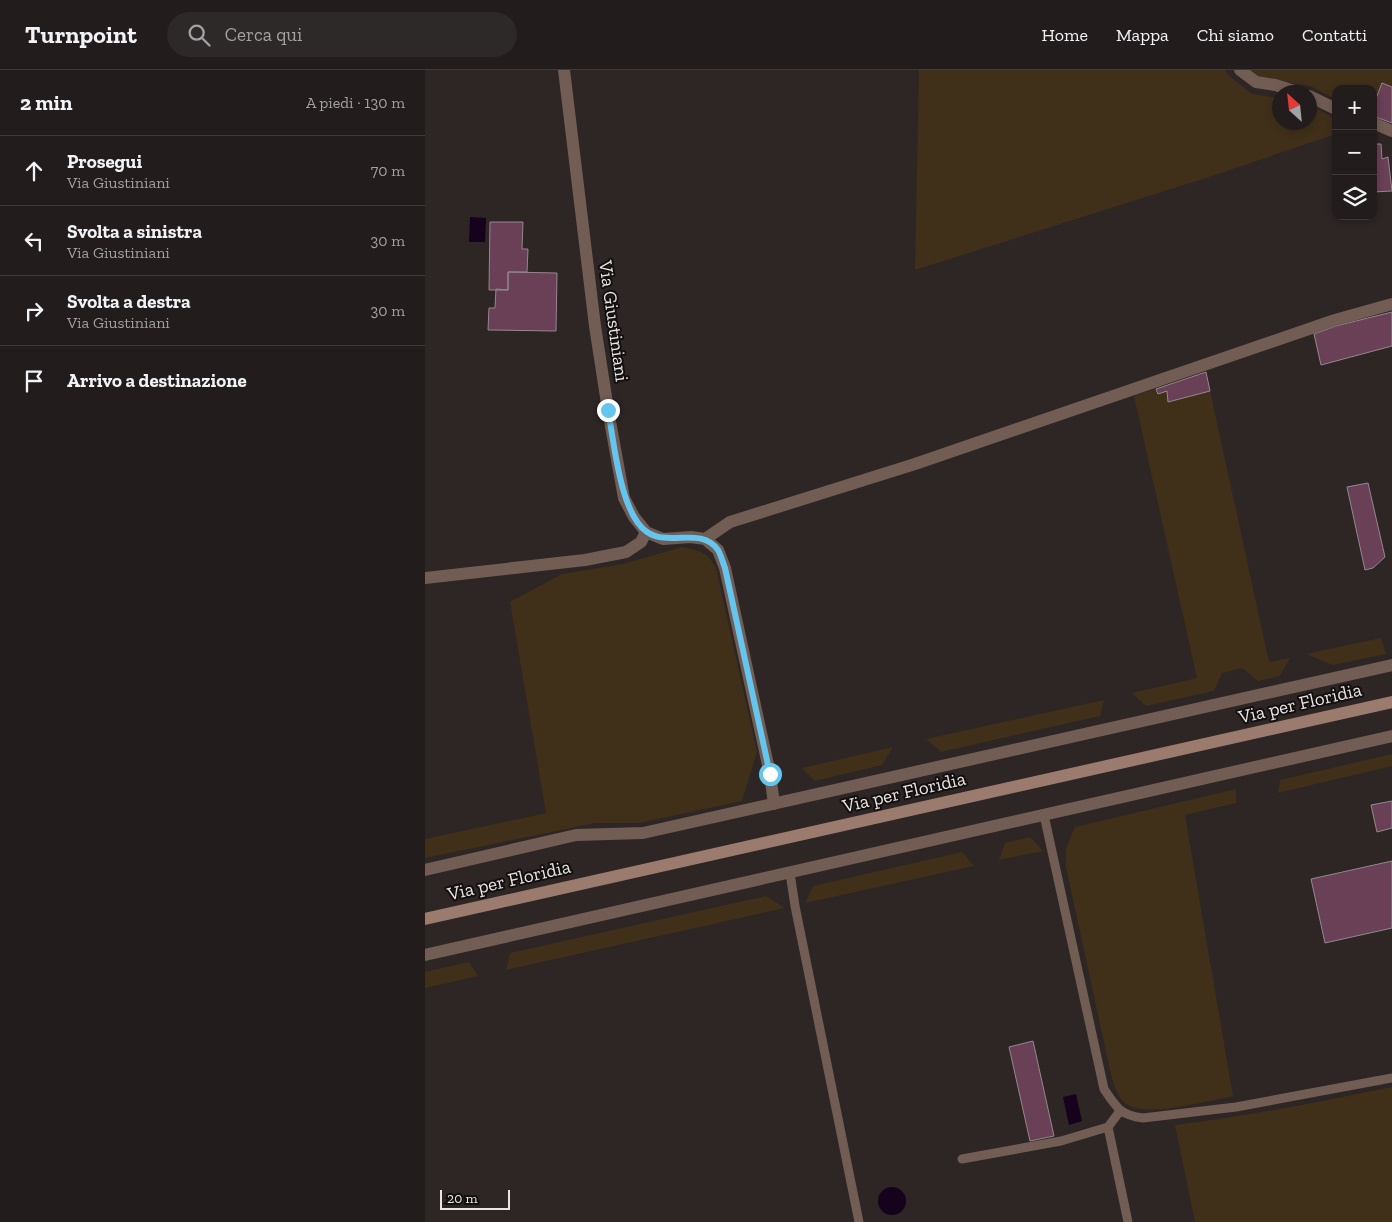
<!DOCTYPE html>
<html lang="it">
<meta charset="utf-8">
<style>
body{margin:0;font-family:"Zilla Slab",serif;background:#2e2929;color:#f1f3f6}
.controls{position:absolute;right:15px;top:15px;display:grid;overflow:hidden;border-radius:10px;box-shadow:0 2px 8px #0003}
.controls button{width:45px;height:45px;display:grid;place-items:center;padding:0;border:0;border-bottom:1px solid #3f3a3b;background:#221c1c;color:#f1f3f6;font:25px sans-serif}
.compass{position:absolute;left:847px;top:15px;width:45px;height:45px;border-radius:50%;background:#221c1c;box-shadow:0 2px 8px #0003;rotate:333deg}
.scale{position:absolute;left:15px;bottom:12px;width:70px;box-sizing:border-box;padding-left:5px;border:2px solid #eae4e4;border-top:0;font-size:14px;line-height:18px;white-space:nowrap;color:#eae4e4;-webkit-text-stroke:4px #130f0f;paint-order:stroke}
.stop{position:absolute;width:15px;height:15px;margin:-11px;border:4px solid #64c5ee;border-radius:50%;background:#fff}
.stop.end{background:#64c5ee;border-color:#fff;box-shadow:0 1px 5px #0008}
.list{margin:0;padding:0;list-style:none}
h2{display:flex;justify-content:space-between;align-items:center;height:65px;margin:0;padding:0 20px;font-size:21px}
h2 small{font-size:16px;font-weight:400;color:#a2a1a3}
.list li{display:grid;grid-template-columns:32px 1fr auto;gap:15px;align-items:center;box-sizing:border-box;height:70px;padding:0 20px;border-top:1px solid #3f3a3b}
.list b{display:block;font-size:19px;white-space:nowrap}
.list p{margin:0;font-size:16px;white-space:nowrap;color:#a2a1a3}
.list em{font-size:16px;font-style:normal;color:#a2a1a3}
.icon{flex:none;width:28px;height:28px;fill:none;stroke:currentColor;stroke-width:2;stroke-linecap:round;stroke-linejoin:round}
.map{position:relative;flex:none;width:967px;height:1152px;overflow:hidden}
header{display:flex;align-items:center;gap:30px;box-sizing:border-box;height:70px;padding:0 25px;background:#221c1c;border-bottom:1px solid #3f3a3b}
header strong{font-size:24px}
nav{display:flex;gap:28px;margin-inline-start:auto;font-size:18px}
.search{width:350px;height:45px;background:#2e2929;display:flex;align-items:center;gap:12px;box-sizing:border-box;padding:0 18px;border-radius:28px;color:#a2a1a3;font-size:19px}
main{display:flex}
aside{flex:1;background:#221c1c}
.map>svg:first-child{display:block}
.green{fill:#40301a}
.water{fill:#17021e}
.building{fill:#694056;stroke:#93898e}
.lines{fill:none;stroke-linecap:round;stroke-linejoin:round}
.service{stroke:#715d54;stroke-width:9}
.minor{stroke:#715d54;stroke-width:12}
.tertiary{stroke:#715d54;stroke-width:12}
.secondary{stroke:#9a7b6d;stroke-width:12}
.route{stroke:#64c5ee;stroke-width:6}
.labels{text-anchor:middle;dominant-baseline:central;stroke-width:4;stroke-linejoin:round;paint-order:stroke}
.street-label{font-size:19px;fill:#eae4e4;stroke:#130f0f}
</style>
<header>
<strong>Turnpoint</strong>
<div class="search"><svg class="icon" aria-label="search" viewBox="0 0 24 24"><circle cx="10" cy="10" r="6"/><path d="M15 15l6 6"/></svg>Cerca qui</div>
<nav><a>Home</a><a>Mappa</a><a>Chi siamo</a><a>Contatti</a></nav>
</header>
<main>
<aside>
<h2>2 min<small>A piedi · 130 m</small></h2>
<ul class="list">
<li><svg class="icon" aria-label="ahead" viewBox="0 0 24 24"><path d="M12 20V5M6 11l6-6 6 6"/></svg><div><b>Prosegui</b><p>Via Giustiniani</p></div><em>70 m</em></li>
<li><svg class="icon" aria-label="left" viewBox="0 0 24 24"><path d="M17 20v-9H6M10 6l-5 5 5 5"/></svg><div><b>Svolta a sinistra</b><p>Via Giustiniani</p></div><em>30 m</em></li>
<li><svg class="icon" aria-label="right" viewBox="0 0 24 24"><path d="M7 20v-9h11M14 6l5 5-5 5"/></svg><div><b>Svolta a destra</b><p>Via Giustiniani</p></div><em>30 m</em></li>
<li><svg class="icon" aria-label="arrive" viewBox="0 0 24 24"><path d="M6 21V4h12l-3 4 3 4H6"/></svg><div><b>Arrivo a destinazione</b></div></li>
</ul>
</aside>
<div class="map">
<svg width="967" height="1152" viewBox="0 0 967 1152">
<rect width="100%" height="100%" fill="#2e2525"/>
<path class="green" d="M494,0h306l3,5 24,19 27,4v24h30l1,-16 5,1 21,13v14l-124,42 -297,94z
M823,0h144v53l-19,-7v-27h-37v10l-26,-13 -49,-8z
M781,302l63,290 21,-4 -10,18 -22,5 -16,-13 -20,5 -8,18 -68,15 -14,-13 65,-15 -63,-282z
M257,477c18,4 25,4 34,21l41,184 -15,49 -103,22h-44l-170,35v-19l121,-26 -36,-211 52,-28 61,-10z
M956,568l5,16 -53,11 -27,-11z
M679,630l-4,16 -159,36 -15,-13z
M468,677l-11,18 -67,16 -13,-13z
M967,684v12l-114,27 2,-13z
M811,719v14l-51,12 48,281c-25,5 -86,22 -107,8 -10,-7 -13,-23 -16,-34l-44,-203v-19l9,-21z
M605,767l13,14 -44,9 6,-17z
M537,782l12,14 -169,37 8,-17z
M341,826l19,12 -279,62 4,-17z
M44,892l9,14 -53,12v-16z
M967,1017v135h-197l-20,-97c73,-9 145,-23 217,-38z"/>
<path class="water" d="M45,147l16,1 -1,24h-16z
M651,1024l6,27 -13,4 -6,-28z
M453 1131a14 14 0 1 1 28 0a14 14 0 1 1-28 0Z"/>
<path class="building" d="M957,13l10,4v36l-19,-7v-10z
M948,74h8l1,15 6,-2 4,34 -19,1z
M65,152h33l-1,27h6l-1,23h-19v18h-19z
M83,202l49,1 -1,58 -68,-1 1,-22h6l1,-19 12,1z
M967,242v34l-71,19 -7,-31 22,-8z
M781,302l4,19 -42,11 -1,-11 -9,3 -2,-5z
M943,413l17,74 -12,11 -8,2 -18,-83z
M967,731v27l-15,4 -6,-27z
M967,791v67l-67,15 -14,-64z
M608,971l21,95 -24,5 -21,-94z"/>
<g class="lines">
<path class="service" d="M619,745l60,274c12,18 16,26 39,29l93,-11 156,-29
M365,803l5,33 64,316
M683,1057l20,95
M537,1089l99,-18 47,-14 12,-16"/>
<path class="minor" d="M139,0l31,256 13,84 16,88 10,19 12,15 17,7 28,-2 14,2 13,11 7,18 45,206 4,30
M815,0l16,12 19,3 23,7
M884,26l27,13
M948,53l19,8
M280,469l25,-17 185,-58 420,-144 57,-16
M0,508l160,-18 41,-8 15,-10 5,-10
M0,800l151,-35 67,-2 749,-168"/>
<path class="tertiary" d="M0,885l967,-219"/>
<path class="secondary" d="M0,849l967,-217"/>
</g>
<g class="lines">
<path class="route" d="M183,340c6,31 12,104 39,122 22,15 54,-6 71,18 3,5 5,13 7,18l45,206"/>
</g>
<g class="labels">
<g class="street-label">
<text transform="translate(189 251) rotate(82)">Via Giustiniani</text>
<text transform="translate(875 633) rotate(-13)">Via per Floridia</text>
<text transform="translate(479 722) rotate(-13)">Via per Floridia</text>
<text transform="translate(84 810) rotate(-13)">Via per Floridia</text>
</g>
</g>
</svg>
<div class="controls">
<button>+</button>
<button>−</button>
<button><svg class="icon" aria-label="layers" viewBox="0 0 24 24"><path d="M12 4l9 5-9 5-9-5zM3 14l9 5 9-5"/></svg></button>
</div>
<svg class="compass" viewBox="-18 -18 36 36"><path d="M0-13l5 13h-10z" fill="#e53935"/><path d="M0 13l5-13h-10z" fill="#a2a1a3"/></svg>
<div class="scale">20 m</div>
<div class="stop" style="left:345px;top:704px"></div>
<div class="stop end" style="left:183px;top:340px"></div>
</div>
</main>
